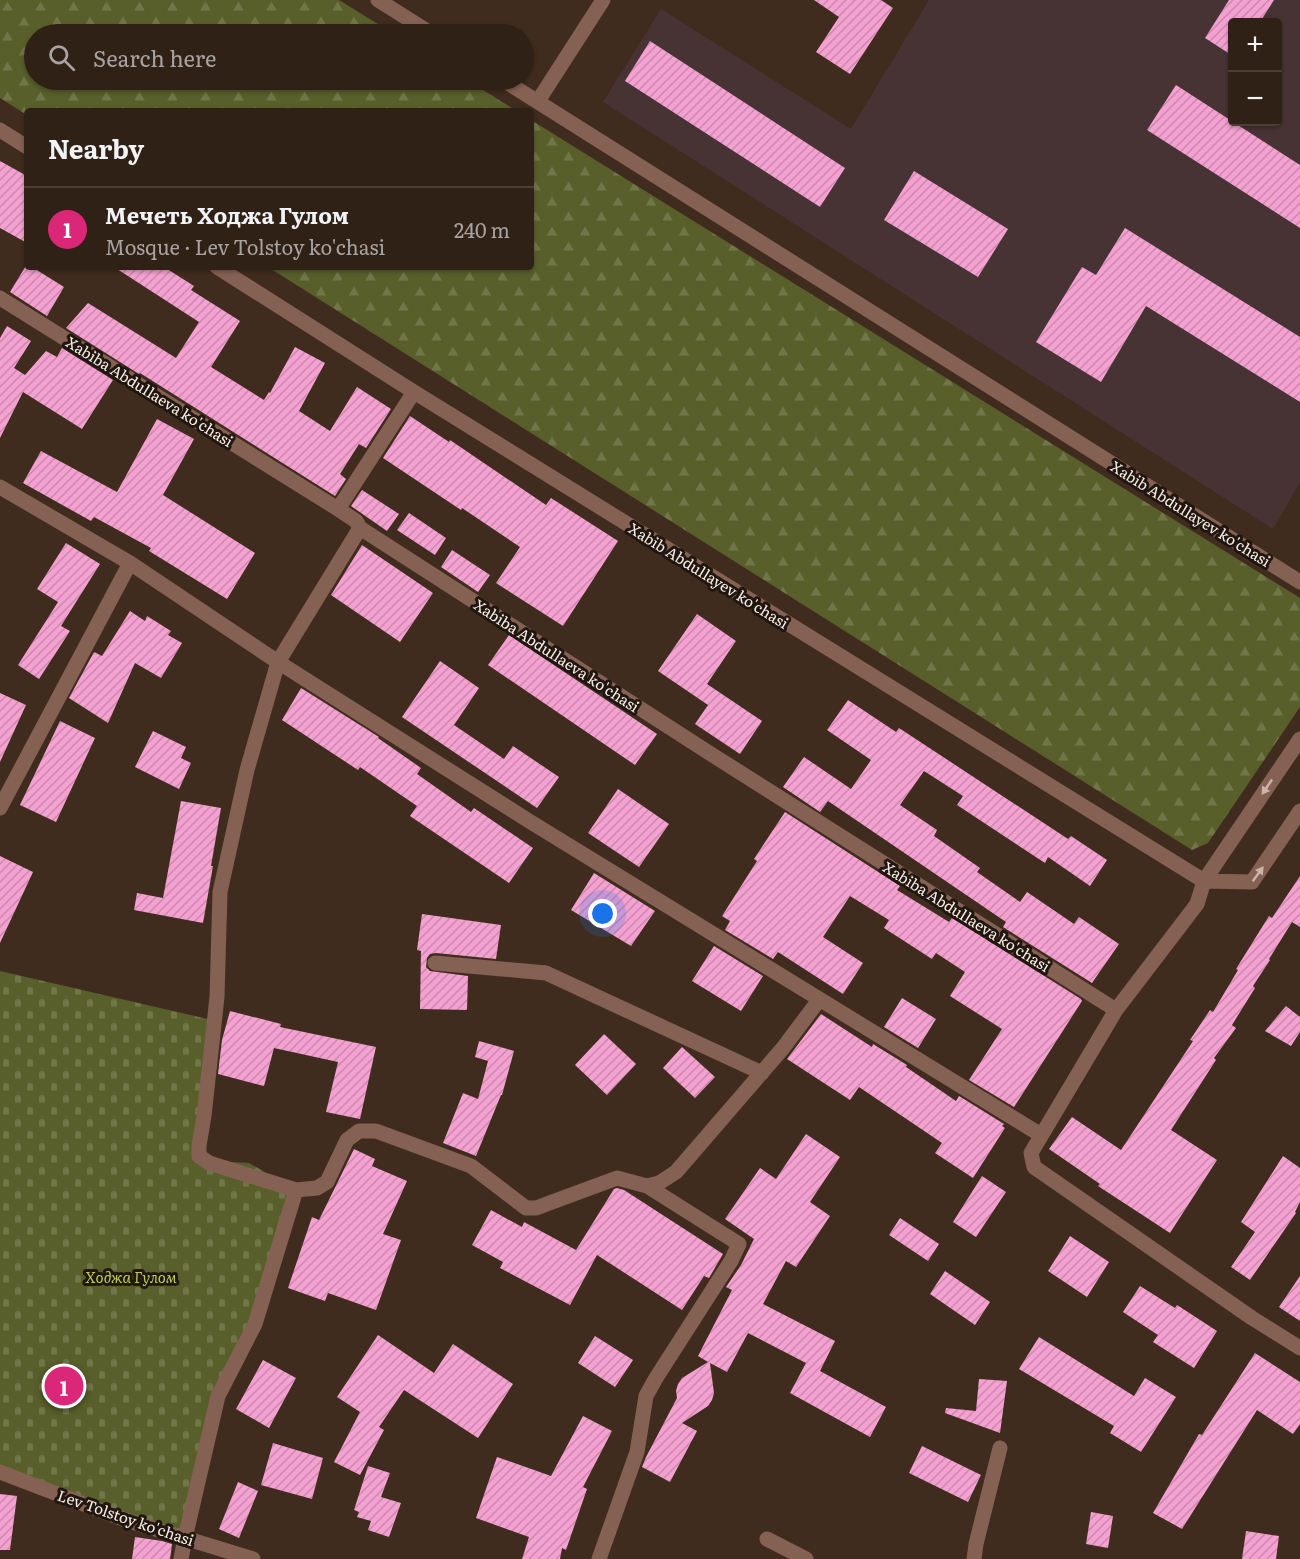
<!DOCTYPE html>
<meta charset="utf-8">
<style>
body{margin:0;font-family:Literata,serif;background:#3c2e23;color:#f1f3f6}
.controls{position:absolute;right:18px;top:18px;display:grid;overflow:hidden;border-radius:6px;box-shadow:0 2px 4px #0004}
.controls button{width:54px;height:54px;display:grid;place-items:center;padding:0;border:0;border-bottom:2px solid #4b3e35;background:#302116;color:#f1f3f6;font:30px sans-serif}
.you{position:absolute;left:603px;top:914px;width:21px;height:21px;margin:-15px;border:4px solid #fff;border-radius:50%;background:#1a73e8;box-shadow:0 0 0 9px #1a73e833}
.badge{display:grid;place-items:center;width:39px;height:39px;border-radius:50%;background:#db2777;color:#fff;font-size:20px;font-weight:700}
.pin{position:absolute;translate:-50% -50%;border:3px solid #fff;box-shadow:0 2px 6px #0006}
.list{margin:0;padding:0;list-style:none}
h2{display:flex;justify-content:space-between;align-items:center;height:78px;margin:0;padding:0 24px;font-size:26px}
h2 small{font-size:20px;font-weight:400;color:#a8a3a1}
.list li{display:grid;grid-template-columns:39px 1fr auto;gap:18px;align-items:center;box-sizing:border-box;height:84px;padding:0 24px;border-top:2px solid #4b3e35}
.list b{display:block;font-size:22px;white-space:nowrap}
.list p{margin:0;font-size:20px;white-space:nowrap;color:#a8a3a1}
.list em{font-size:20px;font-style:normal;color:#a8a3a1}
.icon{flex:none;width:33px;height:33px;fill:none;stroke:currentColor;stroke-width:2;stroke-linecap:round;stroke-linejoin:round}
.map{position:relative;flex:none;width:1300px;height:1559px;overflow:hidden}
.search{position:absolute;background:#302116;box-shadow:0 2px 4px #0004;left:24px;top:24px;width:510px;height:66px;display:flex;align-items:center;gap:15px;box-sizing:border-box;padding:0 21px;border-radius:33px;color:#a8a3a1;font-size:22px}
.panel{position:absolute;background:#302116;box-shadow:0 2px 4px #0004;left:24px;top:108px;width:510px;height:162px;border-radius:6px}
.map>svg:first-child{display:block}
.education{fill:#473334;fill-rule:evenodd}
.forest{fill:url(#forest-firs)}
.cemetery{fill:url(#cemetery-stones)}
.building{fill:url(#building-hatch)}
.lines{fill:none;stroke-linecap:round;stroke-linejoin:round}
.minor{stroke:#856153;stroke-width:15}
.oneway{fill:#cbb5aa}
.labels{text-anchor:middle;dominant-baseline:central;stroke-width:6;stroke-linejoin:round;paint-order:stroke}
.street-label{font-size:15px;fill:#faede4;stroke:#201711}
.park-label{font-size:15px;font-style:italic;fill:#bccc54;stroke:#201711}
</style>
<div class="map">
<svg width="1300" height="1559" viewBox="0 0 1300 1559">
<defs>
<pattern id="forest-firs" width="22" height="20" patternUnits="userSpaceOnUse" patternTransform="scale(1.5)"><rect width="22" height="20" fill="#585f2a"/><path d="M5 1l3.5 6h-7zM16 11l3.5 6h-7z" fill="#717649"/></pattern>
<pattern id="cemetery-stones" width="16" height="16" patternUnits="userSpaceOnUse" patternTransform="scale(1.5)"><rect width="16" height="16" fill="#585f2a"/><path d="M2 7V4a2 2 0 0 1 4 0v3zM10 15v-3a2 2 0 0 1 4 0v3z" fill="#717649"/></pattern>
<pattern id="building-hatch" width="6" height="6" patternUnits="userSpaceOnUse" patternTransform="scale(1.5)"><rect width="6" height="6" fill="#f4a1d1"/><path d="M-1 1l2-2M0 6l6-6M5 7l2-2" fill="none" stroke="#ca8aae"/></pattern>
</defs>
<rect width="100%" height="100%" fill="#402c1e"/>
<path class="education" d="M929,0h371v482l-27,47 -670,-427 58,-93 190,120zM1232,22h46v100h-46z"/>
<path class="forest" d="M0,0h339l55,34h-360v46h433l50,31h-490v4l-27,-17z
M531,120l769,478v109l-92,136 -16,7 -924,-583h263z"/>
<path class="cemetery" d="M0,971l212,49 -18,140 55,3 47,27 -83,227 -28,121 -185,-71z"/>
<path class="building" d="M814,0h67l12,8 -43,66 -34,-22 23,-35z
M1229,0h45l-14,22h-27v34l-28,-18z
M650,41l195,127 -25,39 -195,-126z
M1176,85l124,80v63l-153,-98z
M0,161l27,15v67l-27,-15z
M914,171l94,58 -30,48 -94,-57z
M1125,228l175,109v65l-154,-96 -45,76 -65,-40 46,-75 14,8z
M27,264v3h5l32,20 -17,29 -37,-24z
M114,267h50l30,19 -3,4 49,31 -29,46 53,33 5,-8 1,1 25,-46 30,16 -26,48 31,20 27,-44 34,22 -25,39 -7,-4 -19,30 6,5 -11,17 -195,-123 -1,1 -73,-46 22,-25 88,55 23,-36z
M7,326l24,15 -17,27 11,7 21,-24 11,6 5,-9 51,32 -31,49 -59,-37 -23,46v-100z
M410,416l39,26 1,-2 96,65 5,-7 67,43 -55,85 -67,-43 24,-36 -58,-39 -1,2 -78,-52z
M157,419l37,20 -31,56 92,58 -28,46 -78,-48 2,-3 -57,-31 -3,4 -68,-38 18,-32 76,41z
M362,490l37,24 -12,17 -36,-25z
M409,513l37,25 -11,17 -38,-25z
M66,543l34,21 -39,62 9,5 -31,48 -21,-14 40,-63 -21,-13z
M362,545l71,48 -33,49 -69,-47z
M452,550l38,25 -12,17 -37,-25z
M130,611l15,10 2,-5 24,15 -3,4 14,8 -21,35 -26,-15 -27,60 -39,-25 25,-46 8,4z
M697,614l39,27 -29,43 55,37 -22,33 -45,-30 13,-19 -50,-34z
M509,635l148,99 -22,31 -147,-100z
M440,661l39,27 -25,37 50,34 9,-13 46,31 -22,31 -135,-91z
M301,688l78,49 -1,1 43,30 -4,6 54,38 3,-4 59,40 -24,35 -99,-67 7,-10 -57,-39 -2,3 -76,-50z
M0,693l26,12 -26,57z
M848,700l48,32 3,-4 169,111 3,-3 36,24 -17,26 -42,-29 -3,6 -88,-58 6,-9 -39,-25 -24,34 37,25 -3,6 46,32 -3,4 43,30 7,-10 47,32 5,-7 40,27 -27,39 -89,-56 3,-5 -178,-121 -8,11 -37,-25 21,-30 47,32 20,-29 -44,-30z
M60,721l35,17 -39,84 -36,-17z
M153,731l33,16 -5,11 10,5 -12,26 -44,-22z
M618,789l51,35 -30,43 -51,-34z
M181,801l40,7 -10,58h2l-10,57 -69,-13 3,-17 26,5z
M785,812l115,74 -3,4 52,32 3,-4 129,81 1,2 -68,106 -45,-27 33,-51 -52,-33 15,-24 -29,-19 -4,6 -48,-31 5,-8 -39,-24 -27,41 40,26 -20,31 -65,-42 -5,7 -48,-29 5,-9 -8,-5 35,-55 -3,-2z
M0,856l33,16 -33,71z
M594,873l61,38 -24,35 -60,-36z
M1300,876v51l-8,-5 -23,37 1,1 -17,26 2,2 -23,37 4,3 -22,30 2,2 -45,70 46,30 -47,73 -72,-47 2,-2 -51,-35 23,-32 49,33 72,-109 -3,-1 20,-30 3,2 25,-42 -2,-1 33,-53 3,2z
M422,914l79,11 -5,34 -60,-6 -6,1 -3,4 -1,9 4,4 38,5 -1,34 -47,-1 1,-58 -4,-1z
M714,946l49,30 -22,35 -49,-30z
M902,998l34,21 -18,29 -34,-21z
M1286,1006l14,11v15l-9,14 -26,-15z
M230,1011l51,13 -1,3 96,20 -16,72 -34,-7 12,-50 -64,-14 -10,38 -46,-12 4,-34z
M821,1014l51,33 1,-3 34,21 -1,2 50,34 3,-5 45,28 -2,2 3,2 -32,50 -38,-25 7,-10 -83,-56 -9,13 -63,-41z
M604,1034l32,30 -29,31 -32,-30z
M479,1041l35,10 -12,44h-1l-25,61 -33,-13 20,-50 15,6 10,-38 -13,-4z
M682,1047l33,30 -20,21 -32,-30z
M806,1134l34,23 -30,45 20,14 -34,51 -10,-6 -23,43 72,37 -15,30 66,36 -16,30 -80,-44 16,-30 -58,-30 -21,39 -17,-9 4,30 -2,7 -4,6 -26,17 15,8 -27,51 -28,-15 4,-10 31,-59 -1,-7 2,-7 4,-6 26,-16 -10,-6 34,-66 -6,-3 15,-22 13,-26 -29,-20 35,-51 16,11z
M354,1149l21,10 -3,7 35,15 -24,53 18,6 -25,70 -48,-17 -3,8 -37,-13 24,-71 7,3z
M1283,1156l17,12v34l-5,10 1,1 -46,67 -19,-13 24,-35 -14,-10z
M982,1176l24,16 -30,45 -23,-15z
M617,1188l7,2 99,64 -14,24 -5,-2 -22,34 -85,-55 -27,50 -70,-37 3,-6 -31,-17 19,-35 31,17 2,-5 52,28 38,-61z
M900,1218l39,26 -11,17 -39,-26z
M1070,1236l39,26 -22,35 -39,-26z
M945,1271l45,31 -15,23 -45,-31z
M1300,1276v45l-21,-14z
M1140,1286l35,22 2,-3 40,26 -23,37 -41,-26 5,-7 -35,-23z
M378,1335l56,38 19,-29 60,40 -35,54 -74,-48 -25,37 5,3 -24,45 -26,-13 26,-50 -23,-15z
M595,1336l38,24 -18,27 -37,-24z
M1039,1337l95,59 11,-18 31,19 -35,55 -31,-19 4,-7 -95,-57z
M1255,1353l45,29v42l-7,10 -36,-24 -75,119 -29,-16 46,-79 3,1z
M263,1360l33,18 -27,50 -33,-19z
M979,1379l28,2 -7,52 -55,-20 1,-5 30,3z
M583,1416l29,15 -29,56 4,2 -21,61 -4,-2 -2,11h-38l7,-22 -53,-19 21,-61 54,19z
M273,1443l50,15 -11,41 -51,-14z
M922,1446l59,29 -13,27 -59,-29z
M368,1466l22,7 -9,24 20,6 -12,34 -21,-7 3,-9 -14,-4 2,-5 -5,-2z
M238,1482l20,9 -19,47 -20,-9z
M0,1494l17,2 -7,54h-10z
M1091,1512l22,4 -5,32 -22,-4z
M1246,1531l33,5 -3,23h-34z
M135,1537l27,4 10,3 -2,15h-38z"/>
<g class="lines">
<path class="minor" d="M378,0l54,34
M503,80l797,502
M538,101l65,-101
M0,130l27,17
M217,267l197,125 790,489
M0,298l338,211 18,12 4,7 354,228 402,254
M0,487l130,76 148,99 251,159 512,314
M338,509l76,-117
M360,528l-82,134 -31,108 -27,122 -3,105 -13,119 -5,30v10l10,7 87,27 21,-2 10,-6 20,-42 12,-9h17l95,35 55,42h10l81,-30 30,8 12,-3 17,-11 107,-124 36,-48
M1300,739l-96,142 -7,23 -81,106 -85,143 3,14 218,151 48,30
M0,808l130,-245
M1204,881l48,1 48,-71
M435,963l111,10 216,100
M0,1472l123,47 130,40
M767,1539l39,20
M181,1559l4,-21 33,-142 37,-72 41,-134
M599,1559l38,-107 9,-56 10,-18 75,-117 8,-17 -92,-58
M974,1559l2,-15 24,-96"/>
</g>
<defs><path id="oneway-solid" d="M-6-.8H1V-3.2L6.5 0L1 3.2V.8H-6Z" transform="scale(1.5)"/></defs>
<g class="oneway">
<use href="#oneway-solid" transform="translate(1267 787) rotate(124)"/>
<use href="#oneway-solid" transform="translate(1258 874) rotate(-54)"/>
</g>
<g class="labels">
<g class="street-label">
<text transform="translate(150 391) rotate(32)">Xabiba Abdullaeva ko'chasi</text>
<text transform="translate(1191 513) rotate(32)">Xabib Abdullayev ko'chasi</text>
<text transform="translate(709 575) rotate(32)">Xabib Abdullayev ko'chasi</text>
<text transform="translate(557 655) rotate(33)">Xabiba Abdullaeva ko'chasi</text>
<text transform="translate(967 916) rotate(32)">Xabiba Abdullaeva ko'chasi</text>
<text transform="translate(126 1517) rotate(19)">Lev Tolstoy ko'chasi</text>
</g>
<g class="park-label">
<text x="131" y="1276">Ходжа Гулом</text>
</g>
</g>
</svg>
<div class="controls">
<button>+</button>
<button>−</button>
</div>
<div class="you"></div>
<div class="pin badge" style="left:64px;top:1386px">1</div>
<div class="search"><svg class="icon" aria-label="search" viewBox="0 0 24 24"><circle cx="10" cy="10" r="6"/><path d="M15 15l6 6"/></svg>Search here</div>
<section class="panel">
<h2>Nearby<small></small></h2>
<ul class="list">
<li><span class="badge">1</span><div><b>Мечеть Ходжа Гулом</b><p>Mosque · Lev Tolstoy ko'chasi</p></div><em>240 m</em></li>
</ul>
</section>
</div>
